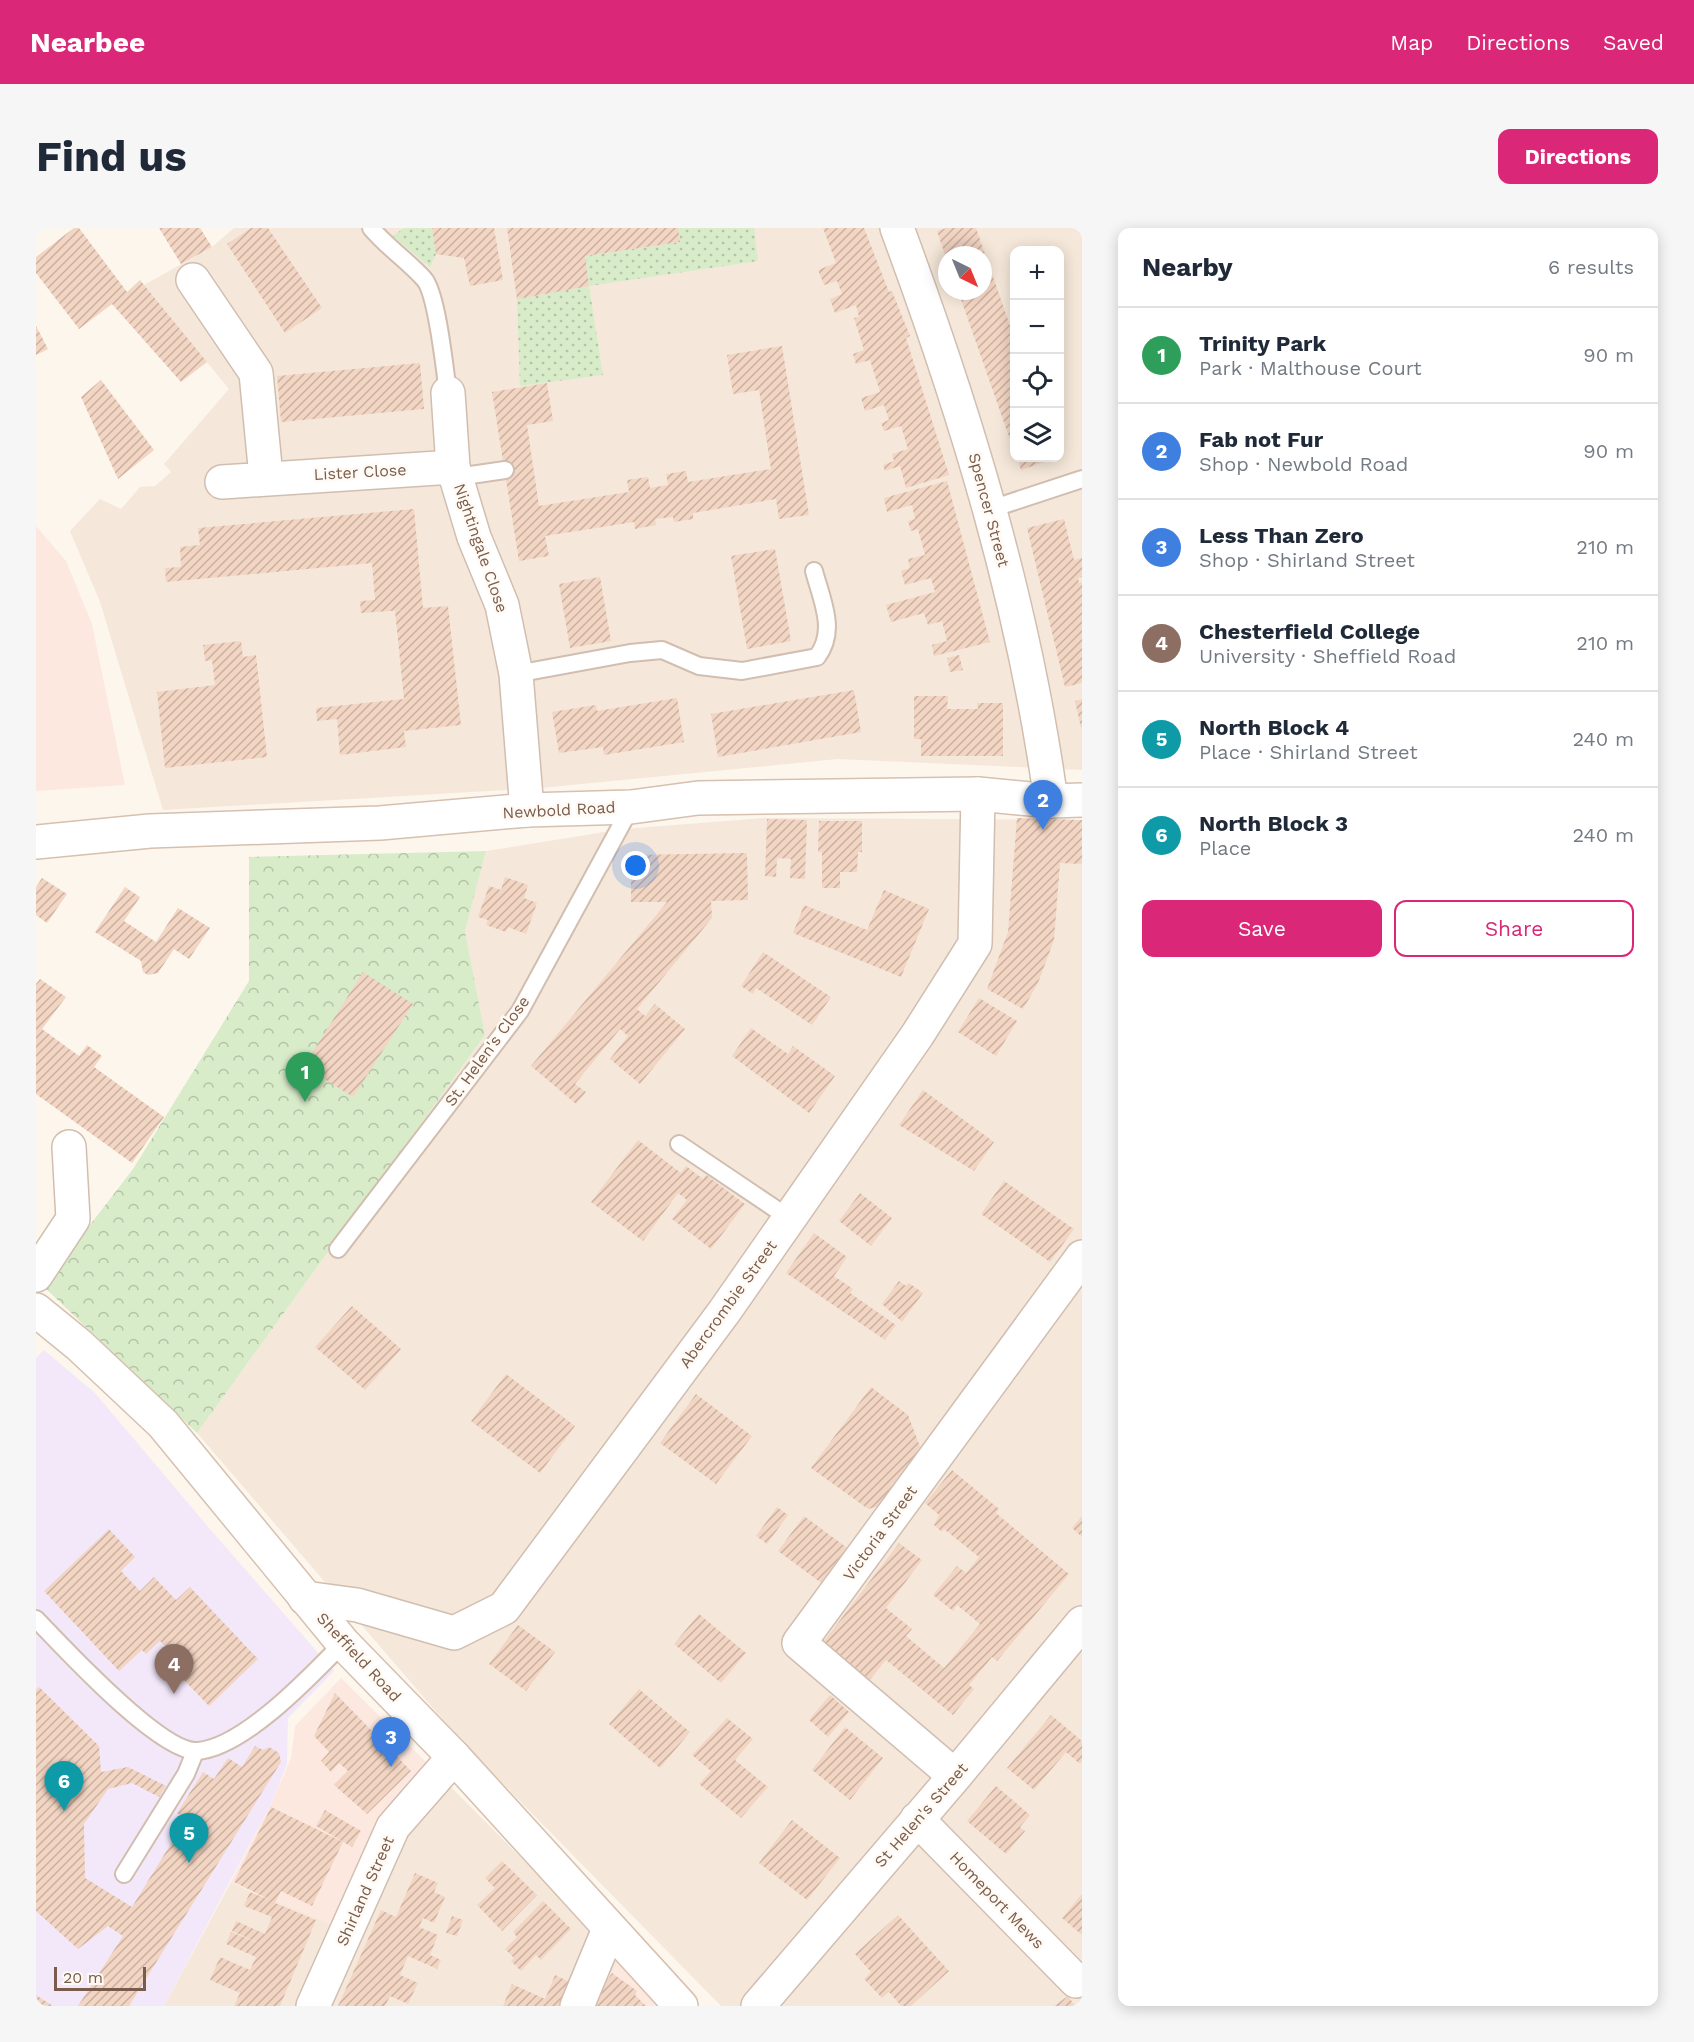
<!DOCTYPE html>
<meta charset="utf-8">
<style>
body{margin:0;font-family:"Work Sans",sans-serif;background:#f6f6f7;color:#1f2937}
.controls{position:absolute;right:18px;top:18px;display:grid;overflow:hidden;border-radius:12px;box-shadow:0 3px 15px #0003}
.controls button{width:54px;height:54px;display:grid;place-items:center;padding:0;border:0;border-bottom:2px solid #e0e1e3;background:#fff;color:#1f2937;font:30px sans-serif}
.compass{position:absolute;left:902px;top:18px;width:54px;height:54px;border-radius:50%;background:#fff;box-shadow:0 3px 15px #0003;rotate:137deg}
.scale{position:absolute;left:18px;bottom:15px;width:92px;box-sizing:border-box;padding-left:6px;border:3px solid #7a5c4d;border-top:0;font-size:16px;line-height:21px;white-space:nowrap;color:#7a5c4d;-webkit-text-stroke:4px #fffaf3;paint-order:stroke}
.you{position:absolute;left:600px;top:638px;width:21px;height:21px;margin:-15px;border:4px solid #fff;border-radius:50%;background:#1a73e8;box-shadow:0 0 0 9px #1a73e833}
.badge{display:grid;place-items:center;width:39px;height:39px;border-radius:50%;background:#db2777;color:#fff;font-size:20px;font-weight:700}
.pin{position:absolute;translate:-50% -50px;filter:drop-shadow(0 2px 3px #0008)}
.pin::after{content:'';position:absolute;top:32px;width:21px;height:18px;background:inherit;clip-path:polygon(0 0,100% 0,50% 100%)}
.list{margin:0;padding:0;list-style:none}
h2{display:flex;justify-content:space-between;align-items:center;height:78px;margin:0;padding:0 24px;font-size:26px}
h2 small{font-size:20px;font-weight:400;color:#747a83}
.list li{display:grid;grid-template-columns:39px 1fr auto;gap:18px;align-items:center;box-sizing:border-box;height:96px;padding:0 24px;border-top:2px solid #e0e1e3}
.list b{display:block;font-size:22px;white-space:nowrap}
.list p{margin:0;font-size:20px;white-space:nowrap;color:#747a83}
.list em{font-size:20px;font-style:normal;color:#747a83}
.actions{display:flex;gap:12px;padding:18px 24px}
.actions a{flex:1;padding:14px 0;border:2px solid #db2777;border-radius:12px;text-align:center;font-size:21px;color:#db2777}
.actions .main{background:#db2777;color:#fff}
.icon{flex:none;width:33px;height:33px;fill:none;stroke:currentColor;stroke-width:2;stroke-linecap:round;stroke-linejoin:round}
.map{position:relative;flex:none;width:1046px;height:1778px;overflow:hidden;border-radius:12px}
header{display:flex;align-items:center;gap:36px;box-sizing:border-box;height:84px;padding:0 30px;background:#db2777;color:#fff}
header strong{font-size:28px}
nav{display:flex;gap:33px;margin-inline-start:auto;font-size:21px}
.intro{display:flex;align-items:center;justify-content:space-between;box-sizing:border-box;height:144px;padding:0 36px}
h1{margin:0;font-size:42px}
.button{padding:15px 27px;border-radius:12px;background:#db2777;color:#fff;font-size:21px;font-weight:700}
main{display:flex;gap:36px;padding:0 36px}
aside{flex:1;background:#fff;border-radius:12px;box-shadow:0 3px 15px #0003}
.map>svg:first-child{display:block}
.residential{fill:#f5e8da;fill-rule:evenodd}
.commercial{fill:#fde8e0}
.education{fill:#f3e8fa}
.grass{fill:url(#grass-dots)}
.park{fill:url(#park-crowns)}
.building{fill:url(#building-hatch)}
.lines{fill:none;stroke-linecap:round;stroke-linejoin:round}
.service-casing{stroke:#d1beb0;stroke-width:20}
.minor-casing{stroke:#d1beb0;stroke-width:36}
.secondary-casing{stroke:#d6c0b0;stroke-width:36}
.service{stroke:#fff;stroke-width:16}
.minor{stroke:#fff;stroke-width:33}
.secondary{stroke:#fff;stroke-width:33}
.labels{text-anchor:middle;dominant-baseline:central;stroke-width:5;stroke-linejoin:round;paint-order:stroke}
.street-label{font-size:16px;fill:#7a5c4d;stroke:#fffaf3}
</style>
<header>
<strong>Nearbee</strong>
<nav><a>Map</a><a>Directions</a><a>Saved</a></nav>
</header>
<div class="intro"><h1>Find us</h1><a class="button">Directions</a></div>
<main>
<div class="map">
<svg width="1046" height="1778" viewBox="0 0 1046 1778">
<defs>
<pattern id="grass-dots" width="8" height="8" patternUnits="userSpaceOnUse" patternTransform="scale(1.5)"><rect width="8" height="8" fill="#d8ecc9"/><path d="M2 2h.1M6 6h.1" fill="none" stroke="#b4c2a5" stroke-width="1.8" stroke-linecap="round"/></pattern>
<pattern id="park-crowns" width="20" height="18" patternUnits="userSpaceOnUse" patternTransform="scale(1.5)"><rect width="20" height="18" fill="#d8ecc9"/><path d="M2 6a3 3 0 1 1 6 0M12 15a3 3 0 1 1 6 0" fill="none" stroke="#b4c2a5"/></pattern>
<pattern id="building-hatch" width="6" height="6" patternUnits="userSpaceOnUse" patternTransform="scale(1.5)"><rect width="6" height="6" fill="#f3d5c3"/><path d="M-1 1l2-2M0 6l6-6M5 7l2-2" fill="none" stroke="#cab0a1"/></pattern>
</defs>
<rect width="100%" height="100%" fill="#fdf6ec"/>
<path class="residential" d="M198,0h848v542l-244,-11 -297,29 -378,22 -63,-208 -30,-71 30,-32 21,10 19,-22 15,-1 16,-14 -7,-8 65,-75 -85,-104 68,-38zM978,22h45v208h-45zM911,27h36v36h-36z
M728,590l318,2v1186h-361l-259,-264 -265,-309 288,-398 -20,-104 21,-80 137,-22z
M403,1547l182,183 -31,48h-426l67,-124 44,21z"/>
<path class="commercial" d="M0,298l30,35 26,63 33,161 -89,6z
M305,1450l98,97 -93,156 -115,-49 41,-80 19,-44 4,-32z
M585,1730l43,48h-74z"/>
<path class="education" d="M8,1122l51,43 115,136 124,142 -46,47 -1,46 -15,38 -108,204h-128v-648z"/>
<path class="grass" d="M368,0h28l4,26 -6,13 -37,-31z
M642,0h76l4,33 -169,25 14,89 -83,11 -3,-87 72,-13 -4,-30 95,-14z"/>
<path class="park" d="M450,623l-21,80 20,104 -288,398 -154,-147 90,-117 116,-188v-124z"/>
<path class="building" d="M38,0h5l48,64 13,-12 67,82 -26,20 -69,-78 -33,25 -43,-56v-16z
M123,0h41l12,19 -31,17z
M215,0h17l54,80 -37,25 -58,-89z
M396,0h62l9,52 -33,6 -6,-28 -28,-4z
M471,0h171l2,14 -95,14 4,30 -72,13z
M787,0h41l25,64 3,-1 18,45 -4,2 43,137 -43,13 -6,-22 -15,5 -2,-6 11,-4 -2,-7 16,-5 -7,-23 -17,5 -3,-8 8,-3 -5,-15 -19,6 -4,-13 19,-6 -10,-32 -14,4 -3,-10 11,-4 -10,-32 5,-1 -3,-12 -21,8 -5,-14 12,-5 -5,-13 -13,4 -6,-15 18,-7z
M911,0h29l38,109v114l-56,-160h25v-36h-38l-8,-24z
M0,98l12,23 -12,6z
M746,118l27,169 -30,4 -3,-20 -83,14v6l-19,3 -1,-5 -18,2 1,6 -21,4 -1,-7 -89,14 4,20 -30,5 -27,-169 55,-9 6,38 -26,4 12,81 90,-14 -2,-12 21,-3 2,11 18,-3 -2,-11 20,-3 2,11 83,-13 -12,-79 -26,4 -6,-39z
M384,135l4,46 -143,13 -4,-46z
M65,152l53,70 -36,29 -37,-82z
M981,230h38l-34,12z
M911,253l43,161 -56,14 -2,-11 15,-4 -5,-20 -14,4 -4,-12 -33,9 -5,-17 49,-13 -4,-14 -26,7 -4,-14 9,-3 -2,-9 17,-4 -7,-26 -7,2 -3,-10 7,-2 -3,-14 -25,7 -3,-14z
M378,281l9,99 25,-2 13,119 -57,6 2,16 -66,8 -3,-36 -20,2 -1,-13 88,-9 -9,-88 10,-1 -44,3 -1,-12 15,-1 -3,-37 -206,19 -1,-14 16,-1 -1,-20 20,-2 -2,-17z
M1028,291l10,41 8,-2v19l-4,1 1,5 3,-1v101l-17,4 -38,-159z
M739,321l16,92 -44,8 -16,-93z
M564,349l11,64 -41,7 -11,-64z
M205,413l2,16 13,-2 11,102 -102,11 -8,-76 58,-7 -3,-25 -7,1 -2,-16z
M923,427l4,15 -13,2 -3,-14z
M818,462l7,42 -143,25 -7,-43z
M878,468h34l-1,13h31l-1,-6h26v53h-82v-17h-7z
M641,470l7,44 -80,13 -1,-8 -44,6 -7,-41 44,-7 1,6z
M1046,471v28l-1,1 -6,-27z
M981,590l65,2v44l-22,-1 -6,77 -16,43 -15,26 -36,-20 21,-57z
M731,591l40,1 -2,59 -15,-1 1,-19 -14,-1 -1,19 -11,-1z
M783,593h43v31h-4l-1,20h-17v16h-18v-36h-4z
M711,625l1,47 -37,1 1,17 -75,91 8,7 10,-12 30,25 -45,55 -30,-25 18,-23 -8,-7 -45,55 11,8 -10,12 -45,-38 136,-164h-36v-47z
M469,649l23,8 -4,13 13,5 -11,31 -18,-7 -2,5 -20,-7 2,-5 -10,-3 11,-31 12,4z
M6,650l25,16 -20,29 -11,-8v-28z
M89,659l15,10 -16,24 32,21 22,-34 32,20 -21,31 -15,-10 -16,24 -10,2 -5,-3 -2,-11 -46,-29z
M848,662l45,19 -28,68 -108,-44 11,-28 63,25z
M727,724l68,45 -19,28 -56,-37 -3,6 -12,-8z
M327,744l50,32 -60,93 -49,-31z
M4,751l26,18 -24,32 37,27 8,-11 15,11 -8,11 70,50 -32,46 -96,-69v-110z
M943,770l38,23 -21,35 -38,-24z
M715,800l37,26 5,-8 42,30 -26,37 -77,-57z
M887,862l71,52 -20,29 -75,-46z
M602,912l43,33 5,-7 17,13 3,-4 39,29 -34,45 -39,-30 15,-19 -9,-7 -35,48 -52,-39z
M968,953l70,48 -24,33 -69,-48z
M824,965l32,25 -21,28 -32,-25z
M778,1005l33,24 -13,19 19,13 -3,4 46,32 -11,15 -99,-67z
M863,1053l7,5 3,-3 14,10 -21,29 -20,-18z
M316,1078l49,43 -36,41 -50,-43z
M470,1146l69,52 -35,47 -69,-52z
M835,1159l37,28 13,34 -37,56 -16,4 -57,-41z
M660,1166l56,42 -36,48 -56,-41z
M916,1242l47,39 -3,4 73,61 -72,87 -5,-4 -23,28 5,4 -21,26 -67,-55 -18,22 -47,-37 78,-102 23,17 -36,48 26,21 -6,7 38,32 36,-44 -23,-19 -4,6 -20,-16 24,-29 9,7 13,-16 -35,-28 -2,3 -8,-7 5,-10 -14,-12z
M741,1279l11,8 -21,29 -11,-8z
M768,1288l46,34 -26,35 -46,-34z
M1046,1288v21l-10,-9z
M73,1301l26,28 -14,14 19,20 14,-14 22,23 14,-13 68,72 -49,47 -28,-29 -8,8 -16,-17 15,-14 -12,-13 -14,13 -4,-4 -23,21 -75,-80z
M663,1386l47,39 -25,30 -47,-39z
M482,1397l37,27 -29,39 -37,-27z
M3,1459l60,59 2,26 27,-5 38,19 -7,11 -27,-14 -24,6 -24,35 1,54 47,29 54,-88 -9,-6 26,-41 11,7 14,-21 14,9 13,-21 8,4 6,-3 10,6 2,9 -152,244h-51l45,-70 -15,-10 -30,23 -42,-38v-221z
M603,1461l51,43 -30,36 -51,-44z
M299,1465l76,78 -44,43 -33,-29 14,-14 -9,-8 -8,9 -10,-11 8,-9 -15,-16z
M794,1467l19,17 -21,25 -19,-17z
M1015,1487l31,26v20l-2,3 -14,-12 -32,38 -27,-22z
M691,1490l26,21 -18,21 33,27 -27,31 -42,-34 12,-13 -19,-16z
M809,1499l38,31 -33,42 -38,-30z
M960,1558l34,29 -10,12 5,4 -19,23 -39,-33z
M235,1579l72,35 -31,64 -31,-15 -6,12 41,17 -36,86h-46l6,-13 -30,-13 10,-23 30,13 6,-13 -30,-13 5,-12 30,12 -29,-13 4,-10 29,13 7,-17 -28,-11 6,-14 20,8 -36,-18z
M289,1582l36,21 -9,16 -36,-21z
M756,1592l48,38 -33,42 -48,-37z
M466,1633l35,34 -35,36 -25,-26 18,-17 -10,-10z
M379,1645l23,10 -4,9 11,5 -11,26 -11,-5 -4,9 19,8 -8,20 11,5 -4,9 -29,-13 -8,19 18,8 -10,21 -18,-8 -5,10h-47l43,-96 15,7z
M1046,1666v41l-20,-17z
M507,1673l28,28 -30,31 -5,-5 -15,16 -10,-10 3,-3 -9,-9 12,-12 -4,-5z
M862,1687l51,56 -38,35h-10l-12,-14 -7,6 -18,-19 7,-7 -16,-18z
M416,1688l11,4 -6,16 -11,-3z
M576,1745l25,18 -2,4 11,11h-56z
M519,1747l17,8 -10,23h-59l9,-22 33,15z
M0,1767l17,11h-17z
M1032,1768l7,10h-21z"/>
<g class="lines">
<defs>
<path id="service" d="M335,0c17,20 37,33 53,51 13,14 21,92 24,114
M421,249l48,-7
M955,281l91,-30
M480,446l114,-21 32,-3 37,16 43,5 75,-14c20,-26 5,-56 -3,-86
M643,916l110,74
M302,1021l182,-238 111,-204
M0,1391c27,28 125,135 162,132 46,-4 113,-75 145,-108
M88,1646l62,-100 9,-22"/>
<path id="minor" d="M861,0c69,186 127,376 154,573
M157,52l63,93 10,104
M412,165l5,74 21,70 28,68 14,69 11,136
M186,254l231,-15
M0,1047l37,-56 -4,-72
M269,1370l52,7 97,28 50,-25 220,-296 194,-278 57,-90 3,-150
M919,1548l-156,-133 283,-386
M881,1591l159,162
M277,1778l80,-179 61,-70
M541,1778l32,-77
M722,1778l197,-230 127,-153"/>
<path id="secondary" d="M0,614l114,-11 230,-8 147,-13 104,-3 67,-9 280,-4 73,7 31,-1
M0,1082l43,35 84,79 180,219 111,114 227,249"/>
</defs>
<use href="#service" class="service-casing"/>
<use href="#minor" class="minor-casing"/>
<use href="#secondary" class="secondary-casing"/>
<use href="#service" class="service"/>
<use href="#minor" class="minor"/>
<use href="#secondary" class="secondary"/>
</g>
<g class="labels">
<g class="street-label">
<text transform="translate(324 244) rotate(-3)">Lister Close</text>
<text transform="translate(953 282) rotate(75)">Spencer Street</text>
<text transform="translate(445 320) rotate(71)">Nightingale Close</text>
<text transform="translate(523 582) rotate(-3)">Newbold Road</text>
<text transform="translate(451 823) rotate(-54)">St. Helen's Close</text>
<text transform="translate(692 1076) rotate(-54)">Abercrombie Street</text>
<text transform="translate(844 1305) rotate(-54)">Victoria Street</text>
<text transform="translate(323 1429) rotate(47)">Sheffield Road</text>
<text transform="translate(885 1587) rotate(-49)">St Helen's Street</text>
<text transform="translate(329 1663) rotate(-66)">Shirland Street</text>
<text transform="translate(961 1672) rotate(46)">Homeport Mews</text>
</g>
</g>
</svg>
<div class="controls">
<button>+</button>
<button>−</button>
<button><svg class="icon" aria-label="locate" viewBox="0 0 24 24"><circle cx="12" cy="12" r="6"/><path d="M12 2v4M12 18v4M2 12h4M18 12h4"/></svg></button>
<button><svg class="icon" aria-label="layers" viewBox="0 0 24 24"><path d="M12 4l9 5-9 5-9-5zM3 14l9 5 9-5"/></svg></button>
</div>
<svg class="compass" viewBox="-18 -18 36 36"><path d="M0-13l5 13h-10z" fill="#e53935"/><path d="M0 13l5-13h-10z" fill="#747a83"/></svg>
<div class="scale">20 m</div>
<div class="you"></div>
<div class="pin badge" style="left:269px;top:874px;background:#2e9e5b">1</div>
<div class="pin badge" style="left:1007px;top:602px;background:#3f7fe0">2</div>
<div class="pin badge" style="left:355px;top:1539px;background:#3f7fe0">3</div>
<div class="pin badge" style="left:138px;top:1466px;background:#8d6e63">4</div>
<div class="pin badge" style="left:153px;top:1635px;background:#0f9aa8">5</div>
<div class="pin badge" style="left:28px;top:1583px;background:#0f9aa8">6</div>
</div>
<aside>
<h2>Nearby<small>6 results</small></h2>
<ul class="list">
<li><span class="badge" style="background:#2e9e5b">1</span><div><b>Trinity Park</b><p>Park · Malthouse Court</p></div><em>90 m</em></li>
<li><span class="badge" style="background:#3f7fe0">2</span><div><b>Fab not Fur</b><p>Shop · Newbold Road</p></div><em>90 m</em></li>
<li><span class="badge" style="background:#3f7fe0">3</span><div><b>Less Than Zero</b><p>Shop · Shirland Street</p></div><em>210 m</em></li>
<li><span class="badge" style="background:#8d6e63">4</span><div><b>Chesterfield College</b><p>University · Sheffield Road</p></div><em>210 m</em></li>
<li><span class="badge" style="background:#0f9aa8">5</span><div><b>North Block 4</b><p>Place · Shirland Street</p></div><em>240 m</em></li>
<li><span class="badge" style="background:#0f9aa8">6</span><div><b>North Block 3</b><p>Place</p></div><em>240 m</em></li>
</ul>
<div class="actions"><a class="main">Save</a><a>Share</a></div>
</aside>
</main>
